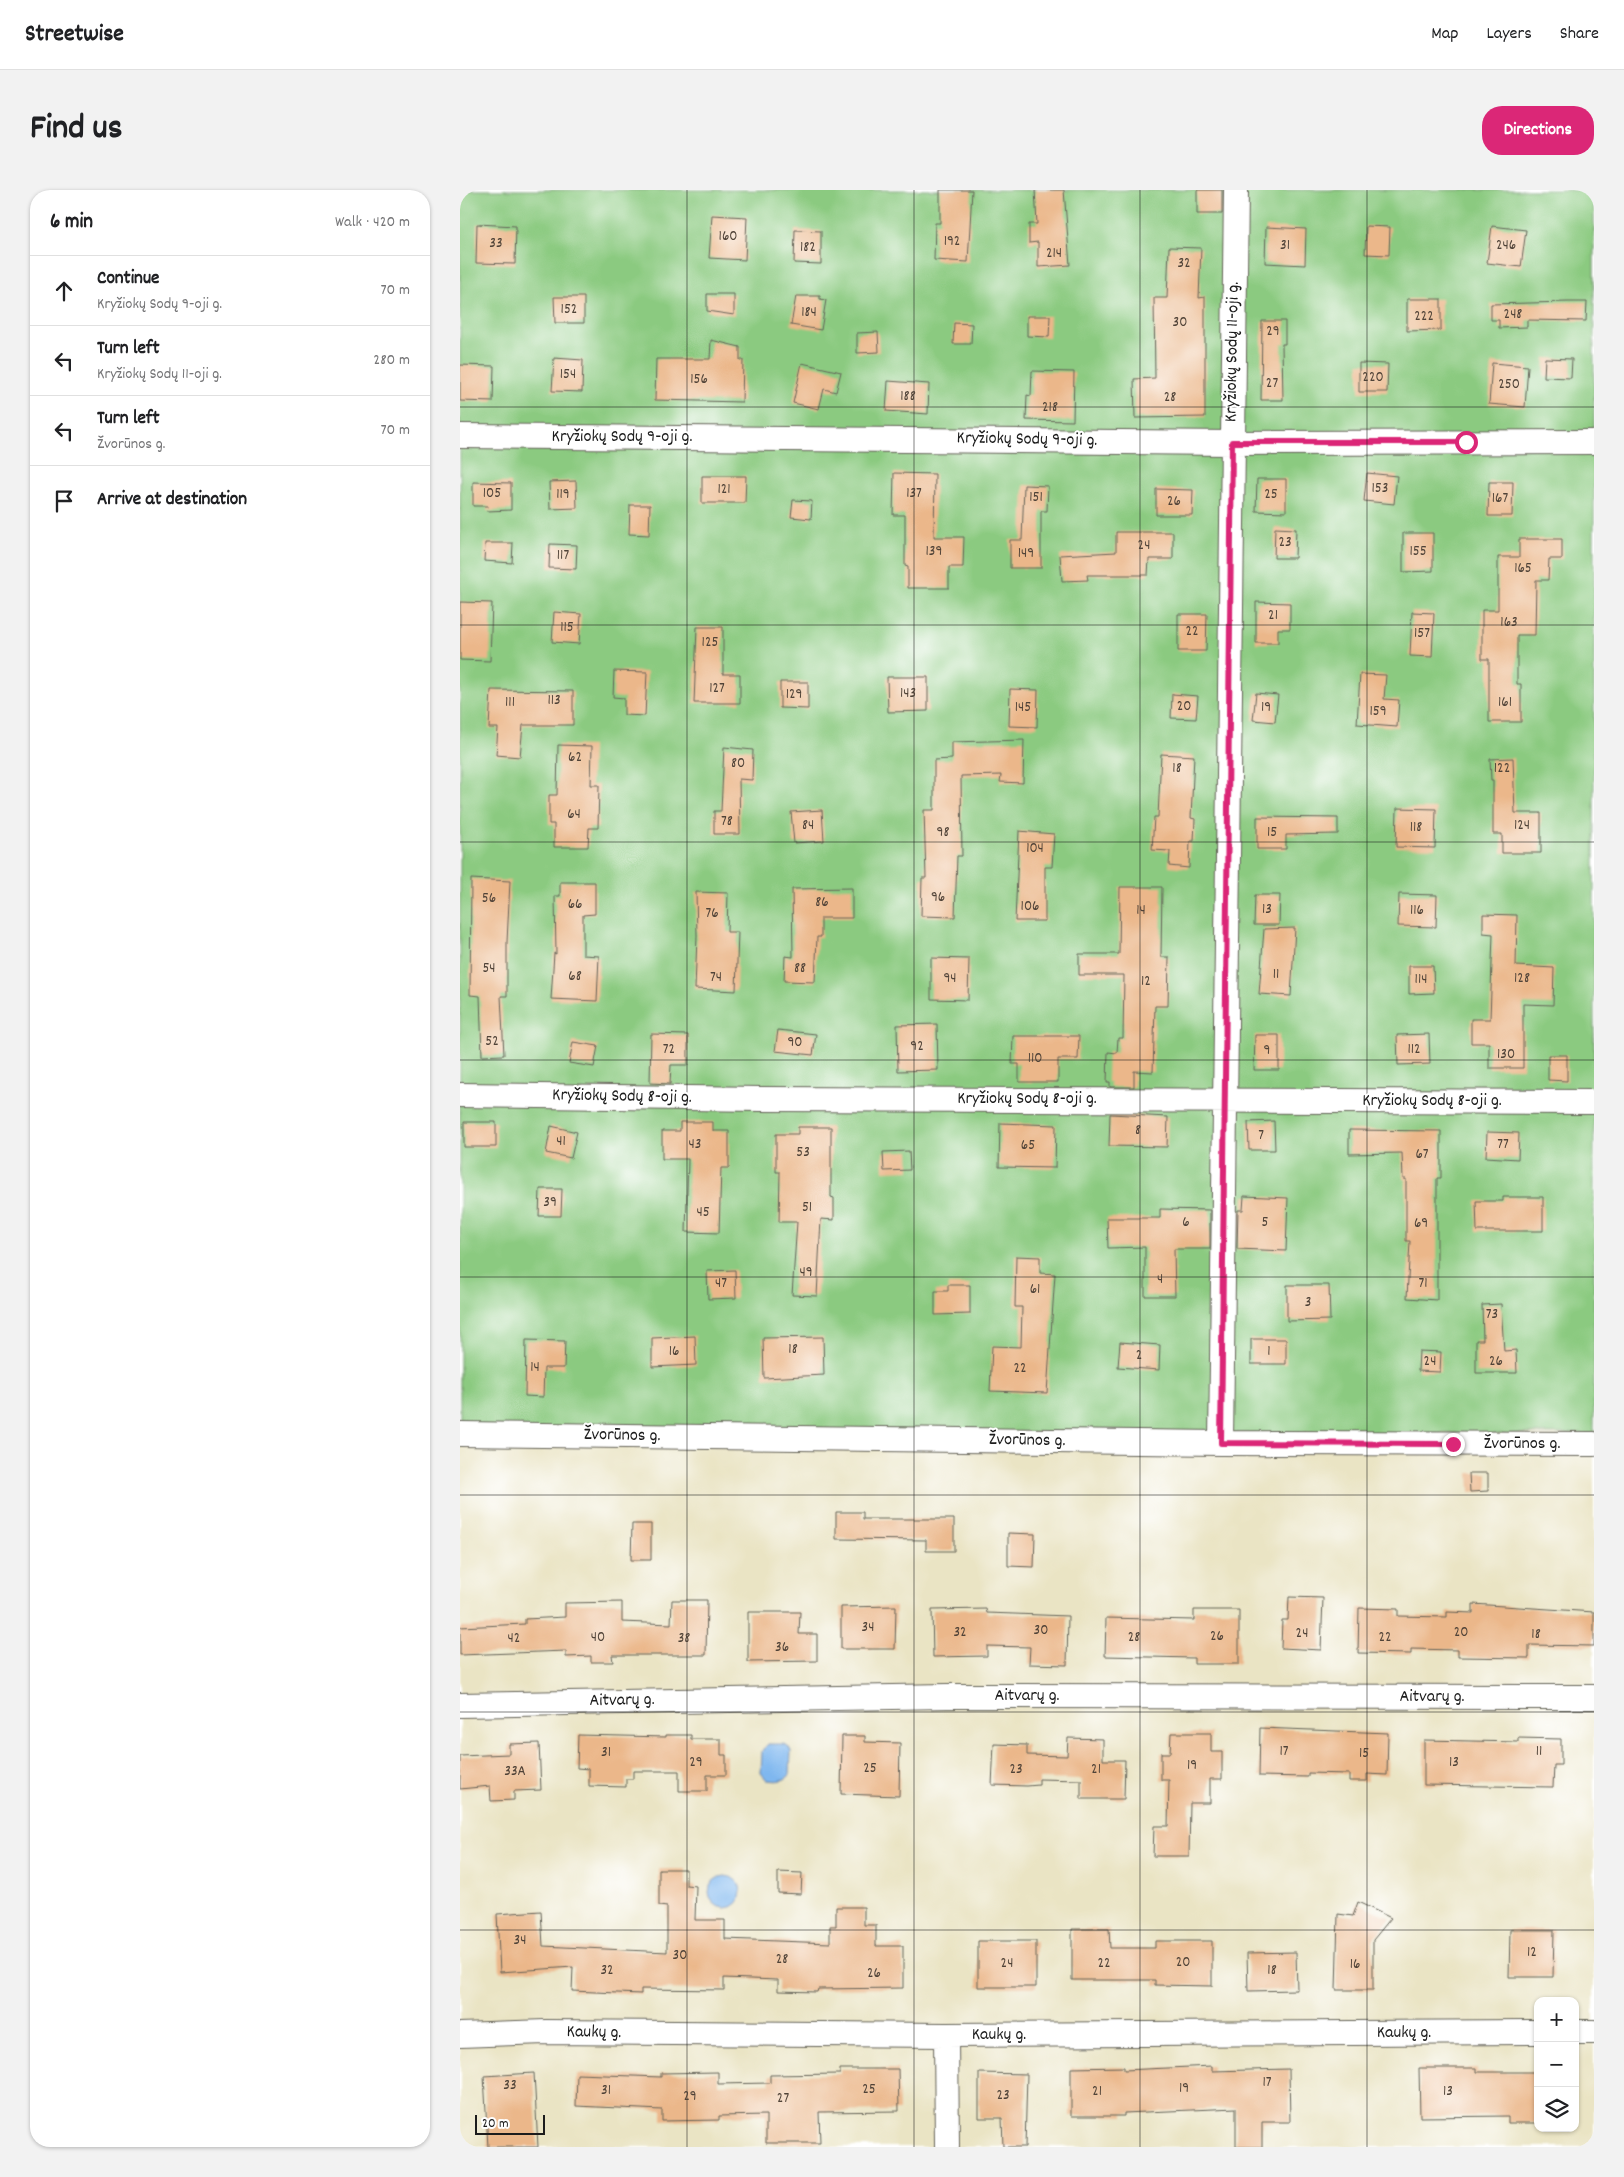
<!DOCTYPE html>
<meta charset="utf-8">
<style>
body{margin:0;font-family:Dekko,sans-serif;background:#f2f2f2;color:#202124}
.controls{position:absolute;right:15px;bottom:15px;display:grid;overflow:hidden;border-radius:10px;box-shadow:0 1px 4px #0004}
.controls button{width:45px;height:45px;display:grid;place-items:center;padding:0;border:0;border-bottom:1px solid #e0e0e0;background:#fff;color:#202124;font:25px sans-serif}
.scale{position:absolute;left:15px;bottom:12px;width:70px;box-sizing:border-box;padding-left:5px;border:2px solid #1c1c1c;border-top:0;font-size:14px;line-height:18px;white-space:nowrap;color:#1c1c1c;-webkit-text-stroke:4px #fff;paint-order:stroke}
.stop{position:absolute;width:15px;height:15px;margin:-11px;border:4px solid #db2777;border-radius:50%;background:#fff}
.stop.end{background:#db2777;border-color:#fff;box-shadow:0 1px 5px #0008}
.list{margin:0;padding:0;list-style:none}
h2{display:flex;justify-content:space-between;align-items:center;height:65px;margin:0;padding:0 20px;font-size:21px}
h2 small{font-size:16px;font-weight:400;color:#757577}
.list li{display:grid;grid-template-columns:32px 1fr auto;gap:15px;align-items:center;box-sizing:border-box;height:70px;padding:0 20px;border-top:1px solid #e0e0e0}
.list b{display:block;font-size:19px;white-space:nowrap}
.list p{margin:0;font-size:16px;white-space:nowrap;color:#757577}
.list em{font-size:16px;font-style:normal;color:#757577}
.icon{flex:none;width:28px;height:28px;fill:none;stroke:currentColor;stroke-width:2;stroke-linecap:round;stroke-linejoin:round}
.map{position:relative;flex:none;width:1134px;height:1957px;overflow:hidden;border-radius:20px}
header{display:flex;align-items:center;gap:30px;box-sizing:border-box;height:70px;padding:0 25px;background:#fff;border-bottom:1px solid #e0e0e0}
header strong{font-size:24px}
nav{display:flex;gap:28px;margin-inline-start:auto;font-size:18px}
.intro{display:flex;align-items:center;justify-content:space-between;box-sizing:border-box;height:120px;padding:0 30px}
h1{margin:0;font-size:35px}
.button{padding:12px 22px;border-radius:20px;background:#db2777;color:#fff;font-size:18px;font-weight:700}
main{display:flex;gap:30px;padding:0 30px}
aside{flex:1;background:#fff;border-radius:20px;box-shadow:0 1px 4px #0004}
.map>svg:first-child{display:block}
.green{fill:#8bca80;stroke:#54734e}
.water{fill:#7fb7ef;stroke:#4e6a86}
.building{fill:#ebb78a}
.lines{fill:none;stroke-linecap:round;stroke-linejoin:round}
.minor-casing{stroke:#646257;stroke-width:26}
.minor{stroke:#fff;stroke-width:24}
.route{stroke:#db2777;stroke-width:6}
.grid{fill:none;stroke:#1c1c1c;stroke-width:1;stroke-opacity:0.55}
.labels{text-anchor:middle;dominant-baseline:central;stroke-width:4;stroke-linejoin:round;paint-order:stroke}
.number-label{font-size:15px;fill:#504338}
.street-label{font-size:18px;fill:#1c1c1c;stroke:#fff}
</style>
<header>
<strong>Streetwise</strong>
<nav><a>Map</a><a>Layers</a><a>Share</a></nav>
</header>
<div class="intro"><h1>Find us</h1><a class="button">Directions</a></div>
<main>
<aside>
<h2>6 min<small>Walk · 420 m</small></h2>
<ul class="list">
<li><svg class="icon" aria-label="ahead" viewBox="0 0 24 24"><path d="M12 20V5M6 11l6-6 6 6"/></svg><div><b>Continue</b><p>Kryžiokų Sodų 9-oji g.</p></div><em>70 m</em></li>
<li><svg class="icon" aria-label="left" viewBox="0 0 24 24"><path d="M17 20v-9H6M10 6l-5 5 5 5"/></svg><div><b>Turn left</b><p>Kryžiokų Sodų 11-oji g.</p></div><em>280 m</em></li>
<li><svg class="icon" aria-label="left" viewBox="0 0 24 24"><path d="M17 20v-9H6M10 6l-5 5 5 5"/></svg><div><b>Turn left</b><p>Žvorūnos g.</p></div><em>70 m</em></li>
<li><svg class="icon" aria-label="arrive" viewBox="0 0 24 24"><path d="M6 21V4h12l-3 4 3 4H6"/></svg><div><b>Arrive at destination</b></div></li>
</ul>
</aside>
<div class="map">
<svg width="1134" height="1957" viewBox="0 0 1134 1957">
<rect width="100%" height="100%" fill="#fff"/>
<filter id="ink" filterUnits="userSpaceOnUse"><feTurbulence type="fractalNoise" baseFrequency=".02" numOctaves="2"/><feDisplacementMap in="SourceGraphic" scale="10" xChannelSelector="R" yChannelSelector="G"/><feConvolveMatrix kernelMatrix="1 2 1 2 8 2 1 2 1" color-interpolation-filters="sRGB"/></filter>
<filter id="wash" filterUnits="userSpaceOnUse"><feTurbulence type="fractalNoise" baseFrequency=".0096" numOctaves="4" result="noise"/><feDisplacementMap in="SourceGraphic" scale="20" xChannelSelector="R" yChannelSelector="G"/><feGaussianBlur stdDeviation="1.12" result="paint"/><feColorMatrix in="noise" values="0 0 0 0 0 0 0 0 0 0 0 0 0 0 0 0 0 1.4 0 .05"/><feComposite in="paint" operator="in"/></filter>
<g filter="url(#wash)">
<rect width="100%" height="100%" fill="#eae4c4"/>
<path class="green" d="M0,0h1134v1244l-1134,-2z"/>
<path class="water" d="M308,1554h15l5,2 3,5 -1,24c-7,7 -13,6 -23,5l-6,-7 1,-22z
M249 1702a16 16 0 1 1 32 0a16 16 0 1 1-32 0Z"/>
<g id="blocks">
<path class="building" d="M480,0h32l-4,72 -34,-2 1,-37h5z
M575,0h29l6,75 -32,2v-25l-9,1v-19h8z
M737,0h25v24h-25z
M252,25l35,2 -2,43 -36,-2z
M17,34l39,2 -1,38 -39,-1z
M906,36l24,1 -1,28 -24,-1z
M1032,36l34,4 -5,37 -34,-4z
M806,37l40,2 -1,36 -40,-2z
M335,40l26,1v33l-27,-1z
M709,57l32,1 -2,50 6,-1v120l-70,1 -1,-39 21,-1 -1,-80h13z
M247,104h27v21l-27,-4z
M336,106h24v3l6,1 -5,30 -30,-5z
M94,107h30v26h-29z
M947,109h34v31l-34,1z
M1108,112h19l-1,19 -59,-1v7l-28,1v-8h-8v-16z
M567,126h23l-1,21 -22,-1z
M802,131h23v23h-3l1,56h-22z
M494,133l18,1 -1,20h-18z
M418,142l1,20 -22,1v-20z
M251,150l29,7v13h3l-1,42 -87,-2 1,-41h54z
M94,168l29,2 -1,32 -30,-1z
M1085,168l27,1 -1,19 -27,-1z
M342,173l39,9 -5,20 -12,-3 -5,20 -26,-6z
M899,173l29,1 -1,28h-28z
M1032,173l36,3 -3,41 -36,-3z
M0,175l34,1 -1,36 -33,-1z
M572,181l42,1 -1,49 -47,-1 1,-25 4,1z
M428,191l41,3 -1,30 -42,-3z
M434,283l41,1 -1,63h30l-1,30h-14v21h-41v-21l-3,-1v-51h-12z
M907,283l30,3 -3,28 -30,-3z
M242,286h44l-1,27h-43z
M797,289h29v33l-30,-1z
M116,291l1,27 -27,1 -1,-27z
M13,292l38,1v27l-24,1 1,-5h-15z
M1029,292h24l-1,34h-24z
M564,295l24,1 -1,25h-6v57h-31v-28h12z
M696,299l37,1 -1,25h-36z
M333,310l19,1 -1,18 -20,-2z
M170,315h20l-1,30 -20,-1z
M815,338l21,1 -1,29h-21z
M656,342h57v27h-24l-1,16h-61l1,5 -26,1 -2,-26 56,-3z
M943,343h30v38l-30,1z
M1059,349h43v20h-13l-1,21h-12l-1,55h-18v49h4v38h-32v-63h-7v-49h16v-53h21z
M25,353h28l-1,20 -28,-2z
M90,354l27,1 -1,24 -27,-1z
M0,412l32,1 -2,58 -30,-1z
M796,412l34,1v26h-12v14h-22z
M94,422l27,2 -2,30 -27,-2z
M952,422l22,1 -2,44 -22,-1z
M718,424h29l-1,37h-28z
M237,437h26v47h17v29h-46z
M154,481l33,1 -2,44 -21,-1v-17l-11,-1z
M900,484l26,1 -2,24 15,1 -2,27 -40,-3z
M427,487h41v34l-40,1z
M320,492h28v27l-28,-1z
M550,499l28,1 -1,37 -28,-1z
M31,500l82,1v34h-50l-3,32 -24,-2 2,-27h-9z
M796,503l22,2 -3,27 -22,-2z
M712,504l26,2 -2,23 -25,-1z
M564,550l-1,43 -23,-1 1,-7 -40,1 1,80h-5l-2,61 -34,-1 1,-38h4l-2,-68h10v-50l18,-1v-17z
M98,555l34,1 -1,39h8l-1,43h-9l-1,19h-34v-23h-5v-29h8z
M264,557l29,3 -1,30 -13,-1 1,55h-26v-23h7z
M701,564l33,2 -3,62 4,1 -1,22h-4l-1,27 -20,-2 1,-15 -18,-1 2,-33h4z
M1053,568l2,55h26v40h-39v-19h-9v-54h-2l-1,-21z
M937,618l39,1 -1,39 -39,-1z
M362,620l2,31 -30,2 -3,-31z
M797,627l81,1v16l-52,1v14h-29z
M559,641l35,3 -2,33h-7v54h-30z
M11,689l39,2 -3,61v54h-6l3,59 -22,1 -2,-60 -10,-1z
M100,692h35v32l-12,1v40l16,1 -2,45 -46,-2 3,-46 2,1 -1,-58h5z
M660,697h42l-1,70h8l-1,49h-13l-2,66 -19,-1v16h-24v-5h-3l1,-30 9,1 1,-15h5l1,-63h-45v-21h40z
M392,698v30h-31v19h-4l-2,45 -31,-1 1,-25 8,1 -1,-68z
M236,702l32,1 -1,39h11l-2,59 -41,-2 2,-53z
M939,704l38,1 -1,32 -38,-1z
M795,705h25l-1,30h-25z
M1023,724l34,1 -1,51 38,2 -1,37 -30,-1v64h-34v-25h-18v-24h19l3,-85 -10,-1z
M835,738l-4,68 -32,-2 5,-65z
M471,768l38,1 -1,41 -37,-1z
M949,776h24l1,27 -25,1z
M477,834l1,46 -40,1 -1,-46z
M318,840l38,4 -3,21 -38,-4z
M191,844l37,1v30h-17l-1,19 -20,-1z
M969,844l1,30 -32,1 -1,-30z
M795,845h24v35h-25z
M553,846h66l-1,23h-20v23h-39v-18h-7z
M113,852l25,4 -4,21 -25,-4z
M1088,865h19v26l-19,-1z
M650,924l58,3 -1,30 -58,-1z
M814,931l1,29h-26l-1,-28z
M4,932h32v25h-32z
M220,932h33v9h16v37h-8l-2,65 -33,-1 2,-73h-26v-28h18z
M540,933l56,2 -1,43 -56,-1z
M91,936l26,6 -6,26 -25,-5z
M338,937h33v70l3,1v22l-13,-1 -4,77 -25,-1 5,-73h-18l1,-50h-4v-38h22z
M889,940l92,1v47h-4v122l-30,-2 3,-57h-4v-62h-3l-1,-26 -53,1z
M1027,942l32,1 -1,26 -32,-2z
M449,961l1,19 -26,1 -1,-19z
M80,999h22l-1,27h-22z
M784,1006l44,2 -2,53 -49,-2 1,-39h5z
M1043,1007h40v34h-66l-1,-30h27z
M700,1019l50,1v39h-36l1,47h-30v-49l-37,1 -1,-30h53z
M556,1066l24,1v16l15,1 -8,119 -57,-2 2,-45 29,1 1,-40h-7z
M275,1080l1,28 -28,1 -1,-28z
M488,1095h22v29l-35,1v-24h13z
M827,1095h42l1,35 -43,1z
M1041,1114l3,47 12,-1 1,23h-41v-33h7l-1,-35z
M235,1146l1,29 -44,2v-29z
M363,1147l1,38 -60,3 -1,-40z
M791,1149h35v25h-35z
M66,1150l39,1 -1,27h-20l-1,29 -18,-1z
M660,1152l40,3 -1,25 -41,-3z
M959,1161l22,1 -1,20 -22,-1z
M1009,1283h19v18l-18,1z
M376,1322h27v7h91v32h-28v-11l-90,-1z
M172,1334h19v36h-20z
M548,1343l27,1 -1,33 -26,-1z
M829,1407l34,1 -2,52 -40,-2 1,-28h6z
M212,1410h35l-1,55h-94l1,7h-22v-6l-25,1v-6l-106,4v-28l65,-3v-5l40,-2v-14l57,-1v20l49,2z
M1013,1414l121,8v34l-65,-1v13l-71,-1v-7l-47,-1v5l-53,-1 1,-45 39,1v7l49,1v-5l26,1z
M436,1416l-1,43h-54v-42z
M526,1419l1,4 81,3 -1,49 -38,-1 1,-17 -43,-1v10l-54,1 -1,-47z
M734,1420h45v54h-45v-6l-89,-2 1,-38 88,2z
M288,1422h52l-1,22h18v27l-69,1z
M800,1538l128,5 -1,42 -20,-1v7h-18v-7l-41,-1v4l-49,-1z
M711,1543h40v19h11v27h-12v24h-20l-1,53h-36l1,-30h14l1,-46h-8v-27h9z
M118,1545l88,2v-2h25v4h30v16h5v20h-19v16h-28v-20h-46v8h-7v8l-37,-1v-17l-12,-1z
M382,1546h23v6l35,1 -1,53 -58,-2z
M608,1548l35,1v21h22l-1,39h-43v-19l-42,-1v6l-12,1 -35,-1 2,-41 33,1v10l40,1z
M1058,1548l43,1v26h-7l-1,22 -129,-2v-45l94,2z
M79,1553l2,47 -27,1v9l-23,1 -1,-15 -30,3v-33l49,-2v-10z
M199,1679h27v16l10,1 -1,34h30v19l105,4v-17h6v-19h28v18h12v21h27v42l-85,1 -1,3 -39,-1v-11l-54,-2v12l-83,-1v5l-69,-3 1,-24 -73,5 -3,-58 44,-3 2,35 124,6v-45l-8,-1z
M318,1682l24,1 -1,21 -23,-1z
M898,1712l33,16 -18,22v50h-37l2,-76 15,2z
M612,1739h37l1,19h45v-7h57v45l-57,-1v-5h-83z
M1050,1740h44l-1,47h-44z
M518,1751h58v46h-58z
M836,1762l1,38 -49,1 -1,-38z
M752,1876v5l77,-2 1,53h-28v25h-26v-39l-112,5v3h-53v-48l53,-1v3z
M959,1878h58v4h61v51h-30v-7l-88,1z
M380,1879h58l1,42 -80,1 1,31h-54v-28l-47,1v4l-57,1v-11l-86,-4 1,-32 84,3v-4l57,-1v12l52,-1v-8l70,-1z
M74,1883l4,74h-50l-4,-71z
M519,1883l48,1 -2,73h-22l-1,-29h-23z"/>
</g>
</g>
<g filter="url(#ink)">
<use href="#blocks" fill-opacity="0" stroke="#646257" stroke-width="1"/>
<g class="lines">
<defs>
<path id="minor" d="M0,246l772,7 362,-1
M0,905l301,4 833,3
M0,1244l761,9 373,1
M761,1253l15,-1253
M0,1515l487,-9 647,1
M1115,1842h19
M0,1845l86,-3 400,3 592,-3
M486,1845l1,112"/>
</defs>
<use href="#minor" class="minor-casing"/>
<use href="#minor" class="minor"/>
</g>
</g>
<g class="lines" filter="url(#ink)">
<path class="route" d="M993,1254l-232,-1 11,-1001h234"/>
</g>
<path class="grid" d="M227,0v1957M454,0v1957M680,0v1957M907,0v1957M0,217h1134M0,435h1134M0,652h1134M0,870h1134M0,1087h1134M0,1305h1134M0,1522h1134M0,1740h1134"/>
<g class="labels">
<g class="number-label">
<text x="268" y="47">160</text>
<text x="492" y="52">192</text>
<text x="36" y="54">33</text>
<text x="825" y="56">31</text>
<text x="1046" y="56">246</text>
<text x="348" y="58">182</text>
<text x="594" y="64">214</text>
<text x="724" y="74">32</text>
<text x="109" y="120">152</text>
<text x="349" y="123">184</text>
<text x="1053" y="125">248</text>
<text x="964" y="127">222</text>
<text x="720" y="133">30</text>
<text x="813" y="142">29</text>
<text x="108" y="185">154</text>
<text x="913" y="188">220</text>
<text x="239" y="190">156</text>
<text x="812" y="194">27</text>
<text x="1049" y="195">250</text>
<text x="448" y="207">188</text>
<text x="710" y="208">28</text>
<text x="590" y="218">218</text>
<text x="920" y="299">153</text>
<text x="264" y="300">121</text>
<text x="32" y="304">105</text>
<text x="454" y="304">137</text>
<text x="103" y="305">119</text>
<text x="811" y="305">25</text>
<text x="576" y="308">151</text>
<text x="1040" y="309">167</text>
<text x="714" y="312">26</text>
<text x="825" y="353">23</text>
<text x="684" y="356">24</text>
<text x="474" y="362">139</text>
<text x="958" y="362">155</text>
<text x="566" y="364">149</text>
<text x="103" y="366">117</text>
<text x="1063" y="379">165</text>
<text x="813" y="426">21</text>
<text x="1049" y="433">163</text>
<text x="107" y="438">115</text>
<text x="732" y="442">22</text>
<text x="962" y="444">157</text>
<text x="250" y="453">125</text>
<text x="257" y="499">127</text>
<text x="448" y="504">143</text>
<text x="334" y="505">129</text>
<text x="94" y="511">113</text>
<text x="50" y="513">111</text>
<text x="1045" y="513">161</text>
<text x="724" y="517">20</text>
<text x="563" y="518">145</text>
<text x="806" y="518">19</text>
<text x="918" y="522">159</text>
<text x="115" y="568">62</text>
<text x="278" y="574">80</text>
<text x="717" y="579">18</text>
<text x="1042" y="579">122</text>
<text x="114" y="625">64</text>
<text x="267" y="632">78</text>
<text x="348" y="636">84</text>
<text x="1062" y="636">124</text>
<text x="956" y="638">118</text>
<text x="483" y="643">98</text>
<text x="812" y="643">15</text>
<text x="575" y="659">104</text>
<text x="478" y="708">96</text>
<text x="29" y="709">56</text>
<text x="362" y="713">86</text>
<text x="115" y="715">66</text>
<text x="570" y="717">106</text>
<text x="807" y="720">13</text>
<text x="681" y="721">14</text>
<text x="957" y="721">116</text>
<text x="252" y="724">76</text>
<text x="29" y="779">54</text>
<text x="340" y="779">88</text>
<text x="816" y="785">11</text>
<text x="115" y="787">68</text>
<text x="256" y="788">74</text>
<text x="490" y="789">94</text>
<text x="1062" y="789">128</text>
<text x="961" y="790">114</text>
<text x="686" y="792">12</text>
<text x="32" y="852">52</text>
<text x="335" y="853">90</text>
<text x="457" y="857">92</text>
<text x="209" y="860">72</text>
<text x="954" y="860">112</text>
<text x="807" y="861">9</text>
<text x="1046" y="865">130</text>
<text x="575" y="869">110</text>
<text x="678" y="941">8</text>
<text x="801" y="946">7</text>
<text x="101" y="952">41</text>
<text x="235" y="955">43</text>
<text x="1043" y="955">77</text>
<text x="568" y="956">65</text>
<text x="343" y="963">53</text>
<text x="962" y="965">67</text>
<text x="90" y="1013">39</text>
<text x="347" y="1018">51</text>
<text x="243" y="1023">45</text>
<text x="726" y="1033">6</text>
<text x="805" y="1033">5</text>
<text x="961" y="1034">69</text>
<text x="346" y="1083">49</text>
<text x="700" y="1090">4</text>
<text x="261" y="1094">47</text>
<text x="963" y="1094">71</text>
<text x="575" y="1100">61</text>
<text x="848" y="1113">3</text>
<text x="1032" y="1125">73</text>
<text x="333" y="1160">18</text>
<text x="214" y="1162">16</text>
<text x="809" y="1162">1</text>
<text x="679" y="1166">2</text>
<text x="970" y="1172">24</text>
<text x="1036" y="1172">26</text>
<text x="75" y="1178">14</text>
<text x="560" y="1179">22</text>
<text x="408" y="1438">34</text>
<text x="581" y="1441">30</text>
<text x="500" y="1443">32</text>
<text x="1001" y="1443">20</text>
<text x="842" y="1444">24</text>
<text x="1076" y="1445">18</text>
<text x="757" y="1447">26</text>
<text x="138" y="1448">40</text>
<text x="674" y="1448">28</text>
<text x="925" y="1448">22</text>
<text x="54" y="1449">42</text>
<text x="224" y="1449">38</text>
<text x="322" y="1458">36</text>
<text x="824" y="1562">17</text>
<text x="1079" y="1562">11</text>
<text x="146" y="1563">31</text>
<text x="904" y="1564">15</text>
<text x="236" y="1573">29</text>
<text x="994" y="1573">13</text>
<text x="732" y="1576">19</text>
<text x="410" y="1579">25</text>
<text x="556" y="1580">23</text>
<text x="636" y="1580">21</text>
<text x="55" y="1582">33A</text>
<text x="60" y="1751">34</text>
<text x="1072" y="1763">12</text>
<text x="220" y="1766">30</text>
<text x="322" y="1770">28</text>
<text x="723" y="1773">20</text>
<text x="547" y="1774">24</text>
<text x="644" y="1774">22</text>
<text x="895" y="1775">16</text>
<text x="147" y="1781">32</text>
<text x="812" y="1781">18</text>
<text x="414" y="1784">26</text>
<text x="807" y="1893">17</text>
<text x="50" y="1896">33</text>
<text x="724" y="1899">19</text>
<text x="409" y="1900">25</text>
<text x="146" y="1901">31</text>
<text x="637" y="1902">21</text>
<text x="988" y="1902">13</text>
<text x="543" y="1906">23</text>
<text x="230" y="1907">29</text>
<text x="323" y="1909">27</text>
</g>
<g class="street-label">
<text transform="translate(773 162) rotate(-89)">Kryžiokų Sodų 11-oji g.</text>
<text x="162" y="247">Kryžiokų Sodų 9-oji g.</text>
<text transform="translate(567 250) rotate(1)">Kryžiokų Sodų 9-oji g.</text>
<text transform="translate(162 907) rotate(1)">Kryžiokų Sodų 8-oji g.</text>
<text x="567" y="909">Kryžiokų Sodų 8-oji g.</text>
<text x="972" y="911">Kryžiokų Sodų 8-oji g.</text>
<text transform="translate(162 1246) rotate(1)">Žvorūnos g.</text>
<text transform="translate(567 1251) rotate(1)">Žvorūnos g.</text>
<text x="1062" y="1254">Žvorūnos g.</text>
<text x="567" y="1506">Aitvarų g.</text>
<text x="972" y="1507">Aitvarų g.</text>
<text transform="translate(162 1511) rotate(-1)">Aitvarų g.</text>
<text transform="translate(134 1843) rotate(1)">Kaukų g.</text>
<text x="944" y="1843">Kaukų g.</text>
<text x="539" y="1845">Kaukų g.</text>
</g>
</g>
</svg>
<div class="controls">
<button>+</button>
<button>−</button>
<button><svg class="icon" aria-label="layers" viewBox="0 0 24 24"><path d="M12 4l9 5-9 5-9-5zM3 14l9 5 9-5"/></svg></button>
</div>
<div class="scale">20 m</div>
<div class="stop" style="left:1006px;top:252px"></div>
<div class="stop end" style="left:993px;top:1254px"></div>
</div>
</main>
